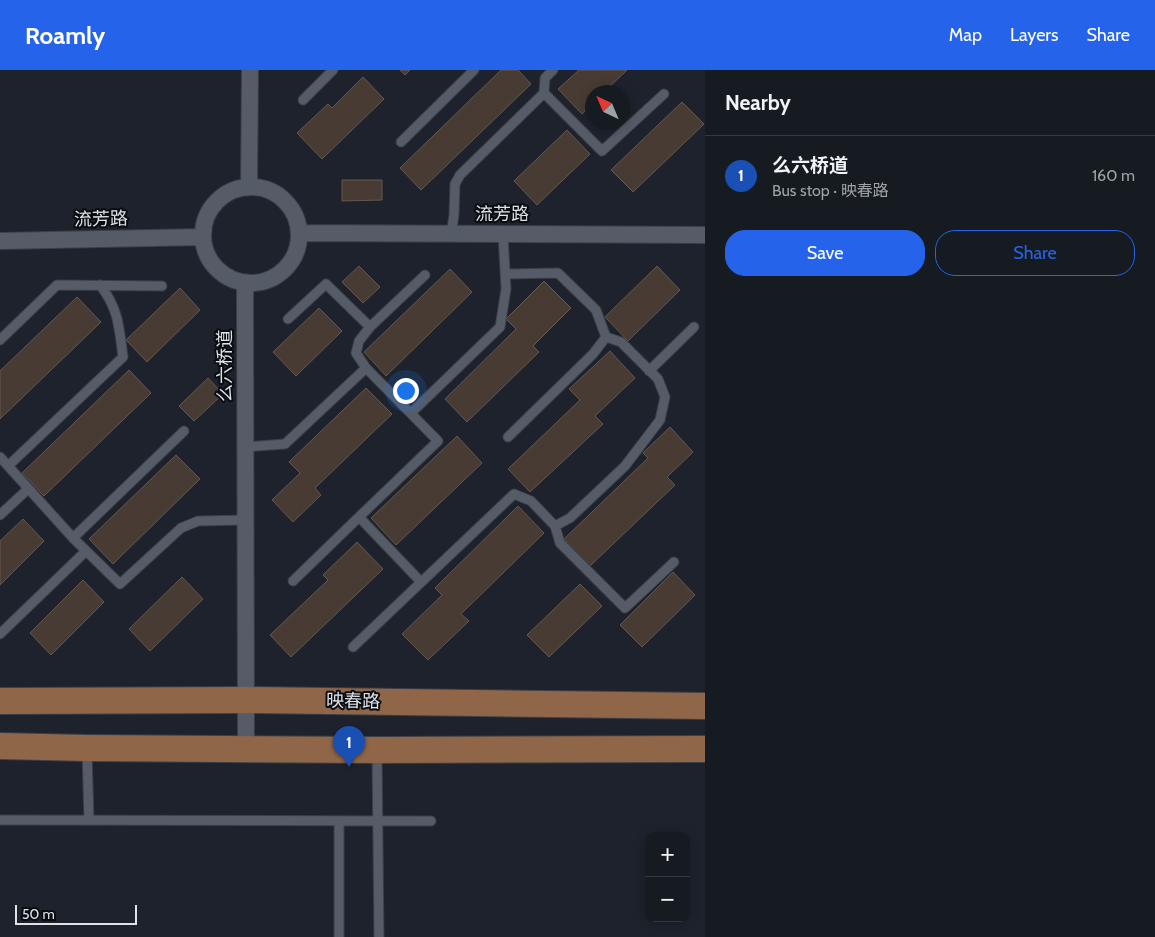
<!DOCTYPE html>
<meta charset="utf-8">
<style>
body{margin:0;font-family:Cabin,"Noto Sans SC",sans-serif;background:#23272e;color:#f1f3f6}
.controls{position:absolute;right:15px;bottom:15px;display:grid;overflow:hidden;border-radius:10px;box-shadow:0 2px 12px #0003}
.controls button{width:45px;height:45px;display:grid;place-items:center;padding:0;border:0;border-bottom:1px solid #35383f;background:#161a21;color:#f1f3f6;font:25px sans-serif}
.compass{position:absolute;left:585px;top:15px;width:45px;height:45px;border-radius:50%;background:#161a21;box-shadow:0 2px 12px #0003;rotate:316deg}
.scale{position:absolute;left:15px;bottom:12px;width:122px;box-sizing:border-box;padding-left:5px;border:2px solid #dee2e9;border-top:0;font-size:14px;line-height:18px;white-space:nowrap;color:#dee2e9;-webkit-text-stroke:4px #090c10;paint-order:stroke}
.you{position:absolute;left:405px;top:320px;width:18px;height:18px;margin:-12px;border:4px solid #fff;border-radius:50%;background:#1a73e8;box-shadow:0 0 0 8px #1a73e833}
.badge{display:grid;place-items:center;width:32px;height:32px;border-radius:50%;background:#2563eb;color:#fff;font-size:16px;font-weight:700}
.pin{position:absolute;translate:-50% -41px;filter:drop-shadow(0 1px 2px #0008)}
.pin::after{content:'';position:absolute;top:26px;width:18px;height:15px;background:inherit;clip-path:polygon(0 0,100% 0,50% 100%)}
.list{margin:0;padding:0;list-style:none}
h2{display:flex;justify-content:space-between;align-items:center;height:65px;margin:0;padding:0 20px;font-size:21px}
h2 small{font-size:16px;font-weight:400;color:#9ea1a5}
.list li{display:grid;grid-template-columns:32px 1fr auto;gap:15px;align-items:center;box-sizing:border-box;height:80px;padding:0 20px;border-top:1px solid #35383f}
.list b{display:block;font-size:19px;white-space:nowrap}
.list p{margin:0;font-size:16px;white-space:nowrap;color:#9ea1a5}
.list em{font-size:16px;font-style:normal;color:#9ea1a5}
.actions{display:flex;gap:10px;padding:15px 20px}
.actions a{flex:1;padding:11px 0;border:1px solid #2563eb;border-radius:20px;text-align:center;font-size:18px;color:#2563eb}
.actions .main{background:#2563eb;color:#fff}
.map{position:relative;flex:none;width:705px;height:867px;overflow:hidden}
header{display:flex;align-items:center;gap:30px;box-sizing:border-box;height:70px;padding:0 25px;background:#2563eb;color:#fff}
header strong{font-size:24px}
nav{display:flex;gap:28px;margin-inline-start:auto;font-size:18px}
main{display:flex}
aside{flex:1;background:#161a21}
.map>svg:first-child{display:block}
.building{fill:#473b33;stroke:#655850}
.lines{fill:none;stroke-linecap:round;stroke-linejoin:round}
.service-casing{stroke:#3b3f48;stroke-width:11}
.minor-casing{stroke:#3b3f48;stroke-width:18}
.primary-casing{stroke:#3b3f48;stroke-width:28}
.service{stroke:#555c68;stroke-width:9}
.minor{stroke:#555c68;stroke-width:16}
.primary{stroke:#8f6647;stroke-width:26}
.labels{text-anchor:middle;dominant-baseline:central;stroke-width:4;stroke-linejoin:round;paint-order:stroke}
.street-label{font-size:18px;fill:#dee2e9;stroke:#090c10}
</style>
<header>
<strong>Roamly</strong>
<nav><a>Map</a><a>Layers</a><a>Share</a></nav>
</header>
<main>
<div class="map">
<svg width="705" height="867" viewBox="0 0 705 867">
<rect width="100%" height="100%" fill="#1d222c"/>
<path class="building" d="M400,0h10l-5,5z
M501,0h17l13,14 -110,106 -21,-22z
M579,0h48l-23,22h-12v12l-10,10 -24,-25z
M363,7l21,22 -62,60 -25,-26 31,-29 4,4z
M682,32l22,22 -71,68 -22,-22z
M567,60l23,24 -53,51 -23,-24z
M342,110h40v20l-40,1z
M359,196l21,21 -17,16 -21,-21z
M657,196l23,24 -52,51 -23,-24z
M450,199l22,23 -86,84 -22,-24z
M544,211l27,27 -38,38 6,6 -72,70 -22,-23 71,-70 -10,-10z
M180,218l20,22 -53,52 -21,-22z
M77,227l24,25 -101,97v-48z
M319,238l23,23 -46,45 -23,-24z
M610,281l25,27 -40,38 8,8 -73,68 -22,-23 72,-69 -11,-11z
M129,300l22,23 -107,103 -22,-23z
M208,308l15,16 -29,27 -15,-15z
M366,318l26,26 -77,74 6,7 -28,27 -21,-22 28,-27 -11,-11z
M670,357l23,25 -26,25 8,8 -85,81 -26,-27 84,-81 -5,-5z
M457,366l25,27 -86,82 -25,-27z
M176,385l24,24 -87,85 -24,-25z
M518,436l26,27 -83,81 8,7 -41,39 -26,-26 40,-39 -7,-7z
M23,449l21,22 -44,44v-44z
M357,472l26,27 -92,88 -21,-22 58,-55 -5,-5z
M673,502l22,23 -53,52 -22,-22z
M182,507l21,22 -53,52 -21,-22z
M83,510l21,22 -53,53 -21,-22z
M580,514l22,22 -53,51 -22,-22z"/>
<g class="lines">
<defs>
<path id="service" d="M553,0l-8,8 -1,15 58,58 62,-57
M303,30l30,-30
M401,72l73,-72
M451,164l3,-19 1,-31 5,-9 84,-82
M506,204l52,-1 38,37 10,27 15,5 37,37 7,18 -5,23 -35,46 -55,52 -15,8
M288,249l38,-35 44,43 -11,14 -3,12 10,15 72,73 -79,76
M370,257l55,-52
M0,270l57,-55 105,1
M649,301l45,-44
M411,343l89,-86 6,-38 -3,-55
M508,367l85,-83 13,-17
M245,377l40,-3 81,-76
M0,387l73,81 47,46 61,-56 17,-7 48,-1
M8,396l115,-109c-4,-29 -4,-48 -23,-72
M0,445l28,-26
M73,468l111,-107
M293,511l66,-64 62,65
M0,564l86,-83
M353,577l161,-153 17,7 24,25 5,17 65,65 49,-46
M87,681l2,69
M377,683l2,184
M0,750l431,1
M339,751v116"/>
<path id="minor" d="M249,117l1,-117
M203 165a48 48 0 1 1 96 0a48 48 0 1 1-96 0Z
M299,163l406,2
M0,171l202,-4
M245,213l1,466"/>
<path id="primary" d="M0,631l246,-1 459,6
M0,676l87,2 290,2 328,-1"/>
</defs>
<use href="#service" class="service-casing"/>
<use href="#minor" class="minor-casing"/>
<use href="#primary" class="primary-casing"/>
<use href="#service" class="service"/>
<use href="#minor" class="minor"/>
<use href="#primary" class="primary"/>
</g>
<g class="labels">
<g class="street-label">
<text x="502" y="144">流芳路</text>
<text transform="translate(101 149) rotate(-1)">流芳路</text>
<text transform="translate(225 296) rotate(-90)">么六桥道</text>
<text transform="translate(353 631) rotate(1)">映春路</text>
</g>
</g>
</svg>
<div class="controls">
<button>+</button>
<button>−</button>
</div>
<svg class="compass" viewBox="-18 -18 36 36"><path d="M0-13l5 13h-10z" fill="#e53935"/><path d="M0 13l5-13h-10z" fill="#9ea1a5"/></svg>
<div class="scale">50 m</div>
<div class="you"></div>
<div class="pin badge" style="left:349px;top:697px;background:#1a4fb4">1</div>
</div>
<aside>
<h2>Nearby<small></small></h2>
<ul class="list">
<li><span class="badge" style="background:#1a4fb4">1</span><div><b>么六桥道</b><p>Bus stop · 映春路</p></div><em>160 m</em></li>
</ul>
<div class="actions"><a class="main">Save</a><a>Share</a></div>
</aside>
</main>
